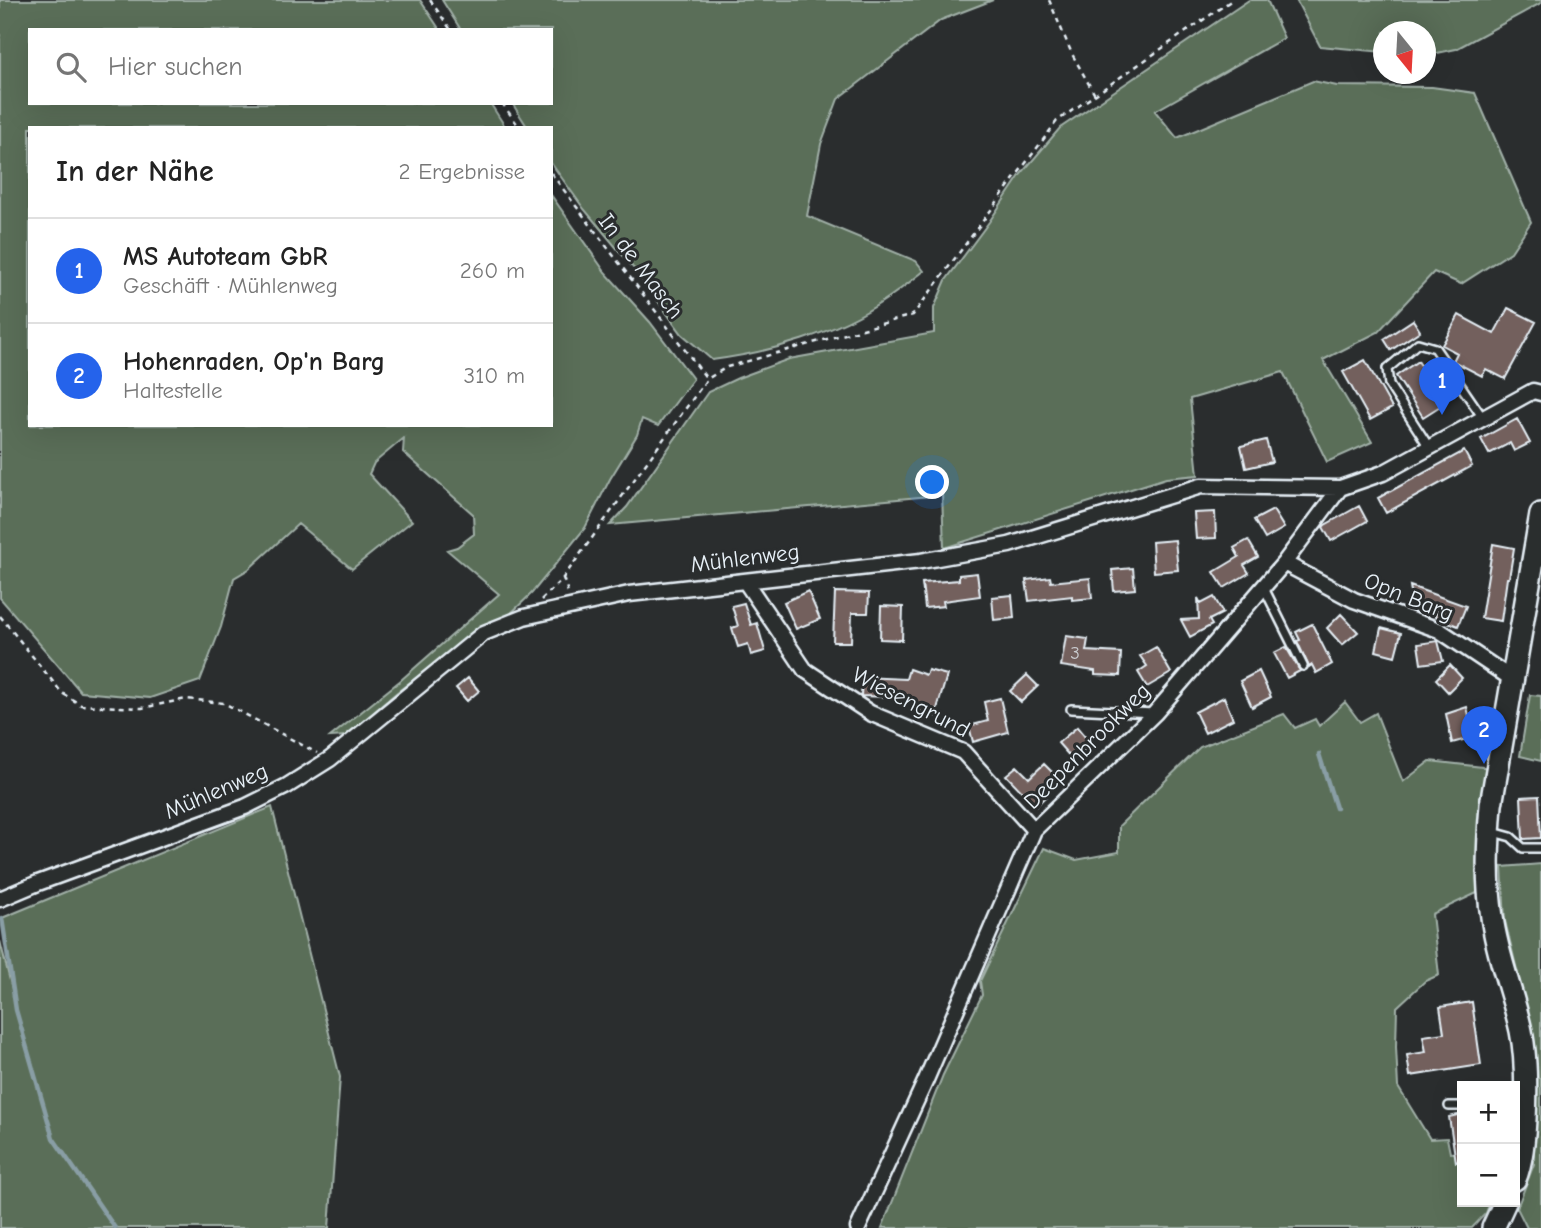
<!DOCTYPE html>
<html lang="de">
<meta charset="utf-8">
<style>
body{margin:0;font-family:"Comic Neue",sans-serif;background:#f6f6f6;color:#222}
.controls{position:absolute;right:21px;bottom:21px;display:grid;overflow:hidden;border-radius:0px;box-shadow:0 7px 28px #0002}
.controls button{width:63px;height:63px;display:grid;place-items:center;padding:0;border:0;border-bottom:2px solid #e0e0e0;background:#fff;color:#222;font:35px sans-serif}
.compass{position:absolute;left:1373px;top:21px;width:63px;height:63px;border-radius:50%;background:#fff;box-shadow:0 7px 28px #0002;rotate:162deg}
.you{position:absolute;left:933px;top:483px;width:24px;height:24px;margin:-18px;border:5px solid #fff;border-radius:50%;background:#1a73e8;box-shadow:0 0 0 10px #1a73e833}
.badge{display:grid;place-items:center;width:46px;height:46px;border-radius:50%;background:#2563eb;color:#fff;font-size:23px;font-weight:700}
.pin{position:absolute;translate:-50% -58px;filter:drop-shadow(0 2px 4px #0008)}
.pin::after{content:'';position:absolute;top:37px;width:24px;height:21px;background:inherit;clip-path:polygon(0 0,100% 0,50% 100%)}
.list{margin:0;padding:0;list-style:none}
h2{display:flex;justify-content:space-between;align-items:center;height:91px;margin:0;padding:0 28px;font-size:30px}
h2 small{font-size:23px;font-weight:400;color:#767676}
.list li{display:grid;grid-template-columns:46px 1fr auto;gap:21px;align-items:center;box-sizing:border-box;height:105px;padding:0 28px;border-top:2px solid #e0e0e0}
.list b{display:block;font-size:26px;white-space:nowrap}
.list p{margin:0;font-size:23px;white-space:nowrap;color:#767676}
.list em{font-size:23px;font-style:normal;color:#767676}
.icon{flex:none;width:38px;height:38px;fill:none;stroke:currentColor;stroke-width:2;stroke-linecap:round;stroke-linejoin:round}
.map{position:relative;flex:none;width:1541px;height:1228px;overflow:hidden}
.search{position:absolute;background:#fff;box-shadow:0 7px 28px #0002;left:28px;top:28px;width:525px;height:77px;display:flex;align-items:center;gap:18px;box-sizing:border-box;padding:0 24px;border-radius:0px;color:#767676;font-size:26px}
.panel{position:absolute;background:#fff;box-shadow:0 7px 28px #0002;left:28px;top:126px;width:525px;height:301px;border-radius:0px}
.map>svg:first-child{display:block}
.green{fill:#5a6e58;stroke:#a1b0a8;stroke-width:2}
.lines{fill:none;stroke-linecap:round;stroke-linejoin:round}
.stream{stroke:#899ea5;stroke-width:4.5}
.building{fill:#73605d;stroke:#e8f1f8;stroke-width:2}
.service-casing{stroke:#e8f1f8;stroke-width:12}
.minor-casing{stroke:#e8f1f8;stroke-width:19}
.secondary-casing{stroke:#e8f1f8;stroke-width:26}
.path{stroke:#e8f1f8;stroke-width:2.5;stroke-dasharray:5 5;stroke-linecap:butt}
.service{stroke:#2a2d2e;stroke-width:7}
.minor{stroke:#2a2d2e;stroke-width:14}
.secondary{stroke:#2a2d2e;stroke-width:21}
.labels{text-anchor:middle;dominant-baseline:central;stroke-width:6;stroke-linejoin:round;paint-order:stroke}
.number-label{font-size:19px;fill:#cbcdd1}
.street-label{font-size:23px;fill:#e8f1f8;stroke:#2a2d2e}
</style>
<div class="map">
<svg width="1541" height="1228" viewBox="0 0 1541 1228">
<rect width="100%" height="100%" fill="#2a2d2e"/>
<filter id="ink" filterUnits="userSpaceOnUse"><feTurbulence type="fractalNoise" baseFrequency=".0143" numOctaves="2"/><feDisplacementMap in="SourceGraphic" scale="14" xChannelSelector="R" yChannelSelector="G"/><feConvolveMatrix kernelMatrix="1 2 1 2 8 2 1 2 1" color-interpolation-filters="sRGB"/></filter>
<g filter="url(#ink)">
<path class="green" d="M0,0h420l20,30h-410v73h460l16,25h-476v297h521v-230l54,77 45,50 43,57 -35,47 -16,-7 -5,16 -27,44 -25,49 -53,65 -27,26 -45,25 -64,49 -50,43 -16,1 71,-57 98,-86 -52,-44 10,-3 17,-13 -1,-20 -70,-62 1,-14 -30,25 -5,11 43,47 -60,48 -54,-45 -49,45 -15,9 -13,49 -21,54 -50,17 -69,-6 -81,-94z
M442,0h551l-52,20 -103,79 -17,45 -14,72 109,45 8,10c-13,10 -25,20 -39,29 -48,33 -116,53 -173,60l-30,-26 -47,-64 -51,-61 -33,-46v-35h-23l-16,-25h39v-73h-90z
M1249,0h18l17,38 -129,73 22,27 136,-57 24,5 95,1 43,6 56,129 -20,30 -50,32 -27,-12 -56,60 -55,28 49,82 -45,20 -44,-90 -93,27 8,76 -32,3 -222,70 -2,-55 -11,3 -321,29 17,-18 81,-115 30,-14 51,-19 145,-26v-25l12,-28 43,-58 32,-48 39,-46z
M1296,0h245v3l-85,46 -28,6h-2v-23h-42l-1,20 -63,-6z
M1530,695l11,1v65l-21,-5z
M1345,702l15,20 16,-9 27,69 27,-21 61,7 -12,124 -47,22 7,61 -14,6 -28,26 -1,40 2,40 32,52 17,-1 3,15 12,-1v50h28l-4,11 -14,15h-590l61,-153 39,-80 -2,-14 64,-133 32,12 43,-8v-26l81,-79 84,-33 11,14 20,-9 4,7z
M272,807l68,270 -11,151h-329v-287l14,56 -12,-79z
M1541,864v364h-14l-10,-20 17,-44 -1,-128 -28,-115 -3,-54z"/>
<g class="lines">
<path class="stream" d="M1319,754l17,54
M2,918l14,92 37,128 62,90"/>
</g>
<path class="building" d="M1508,308l28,14 -31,57 -19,-10 -4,7 -29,-15 4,-8 -15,-8 17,-30 35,19z
M1413,320l7,11 -29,19 -7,-11z
M1365,360l27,48 -22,12 -27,-48z
M1418,361l27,42 -22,14 -27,-41z
M1517,419l13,24 -16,8 -4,-8 -21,11 -8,-15z
M1266,440l6,22 -26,6 -5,-22z
M1464,451l8,15 -86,47 -8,-15z
M1359,506l8,15 -36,20 -8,-14 2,-2z
M1273,510l11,18 -19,11 -11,-19z
M1215,512l1,26 -20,1 -2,-26z
M1175,540l3,30 -24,2 -2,-30z
M1248,540l10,17 -14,8 5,8 -25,15 -10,-16 25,-15 -5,-9z
M1493,544l21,4 -5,30h-2l-6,43 -20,-3z
M1133,568l2,21 -21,2 -2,-21z
M977,573l3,23 -37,5 1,5 -19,2 -3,-25 37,-3v-5z
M1050,577l1,5 39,-4 2,20 -20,2v-4l-43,5 -3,-21z
M1410,586l56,20 -8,20 -23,-9 2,-7 -24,-6z
M808,591l12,28 -24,10 -12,-27z
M835,592l34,1 -1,20h-16l-1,29h-18z
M1012,595l2,23 -20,2 -2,-23z
M1214,597l9,16 -14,7 3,5 -22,12 -9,-17 18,-1 -1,-21 3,6z
M744,603l7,22 6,-2 8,28 -14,4 -3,-11 -10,3 -6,-19 6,-2 -6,-20z
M881,606l22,1 -1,33 -22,-1z
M1341,614l17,18 -16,13 -15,-17z
M1312,624l20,40 -16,9 -4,-8 -3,2 -12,-26 3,-1 -4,-8z
M1381,628l20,5 -6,23 -19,-5z
M1066,636l22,3 -2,12 35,2 -1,23 -25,-1v-4l-34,-5z
M1438,641l5,20 -22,3 -3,-20z
M1156,647l15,26 -24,14 -9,-15 9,-6 -7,-10z
M1286,647l14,24 -13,7 -13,-25z
M1450,665l12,13 -14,14 -12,-13z
M909,669l17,6 2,-5 19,5 -12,41 -21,-6 2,-6 -24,-7 -31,-1 1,-19 44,2z
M1259,671l12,26 -19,10 -12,-26z
M1027,675l11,11 -17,16 -11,-11z
M468,678l11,13 -12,10 -11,-13z
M1224,697l9,22 -28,14 -10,-21z
M1000,698l8,34 -35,10 -4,-16 19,-5 -4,-19z
M1467,707l7,30 -22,6 -6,-29z
M1077,727l14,17 -18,16 -15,-17z
M1044,764l12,12 -13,13 5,5 -12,12 -30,-31 11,-9 12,12z
M1539,796l2,42 -18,1 -2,-42z
M1472,1002l9,63 -71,11 -3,-21 19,-3 -3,-16 21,-3 -4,-26z
M1462,1114v47l-6,1 -7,-45z"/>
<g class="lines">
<defs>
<path id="service" d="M1429,447l-40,-62 -2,-16 31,-26 17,5 48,70
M1264,588l39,78
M1071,709l83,4
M1493,832l18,5 12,11h18
M1449,1106h13"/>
<path id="minor" d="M1284,563l70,37 85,30 73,49
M745,581l60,89 65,43 93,39 71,78
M0,899l38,-16 207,-76 42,-21 43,-27 154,-126 40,-16 105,-23 292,-33 88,-16 192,-59 139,2 43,-15 150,-82 8,2
M858,1228l67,-146 109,-252 121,-117 129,-150 56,-75"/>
<path id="secondary" d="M1515,1179c13,-31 13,-114 6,-148 -8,-38 -24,-75 -29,-114 -6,-37 -4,-74 -1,-112l50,-291
M1493,1228l12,-26"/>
</defs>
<use href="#service" class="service-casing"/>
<use href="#minor" class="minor-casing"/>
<use href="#secondary" class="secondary-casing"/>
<path class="path" d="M430,0l21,30
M1049,0l23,54 23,41
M502,103l18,25
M551,173l156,206
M563,578l6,17
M541,600l22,-22 144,-199 20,-12 186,-52 144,-194 175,-121
M0,616l62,77 19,12 61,3 44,-9 38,4 93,50"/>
<use href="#service" class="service"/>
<use href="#minor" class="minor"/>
<use href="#secondary" class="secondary"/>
</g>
</g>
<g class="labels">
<g class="number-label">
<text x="1075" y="653">3</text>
</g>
<g class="street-label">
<text transform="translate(641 266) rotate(53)">In de Masch</text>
<text transform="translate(745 558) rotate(-7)">Mühlenweg</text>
<text transform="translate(1409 597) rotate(22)">Opn Barg</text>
<text transform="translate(911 702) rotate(27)">Wiesengrund</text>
<text transform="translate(1087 746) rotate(-45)">Deepenbrookweg</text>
<text transform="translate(216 791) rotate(-23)">Mühlenweg</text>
</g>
</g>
</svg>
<div class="controls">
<button>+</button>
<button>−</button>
</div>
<svg class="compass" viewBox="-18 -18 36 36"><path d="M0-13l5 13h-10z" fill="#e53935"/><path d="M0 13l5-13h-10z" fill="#767676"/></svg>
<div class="you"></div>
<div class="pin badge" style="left:1442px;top:415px">1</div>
<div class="pin badge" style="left:1484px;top:764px">2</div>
<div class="search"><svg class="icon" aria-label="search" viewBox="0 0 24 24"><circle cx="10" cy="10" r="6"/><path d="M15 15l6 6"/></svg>Hier suchen</div>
<section class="panel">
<h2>In der Nähe<small>2 Ergebnisse</small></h2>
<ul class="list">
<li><span class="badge">1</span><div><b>MS Autoteam GbR</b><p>Geschäft · Mühlenweg</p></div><em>260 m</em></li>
<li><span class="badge">2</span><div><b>Hohenraden, Op'n Barg</b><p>Haltestelle</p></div><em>310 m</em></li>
</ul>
</section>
</div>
